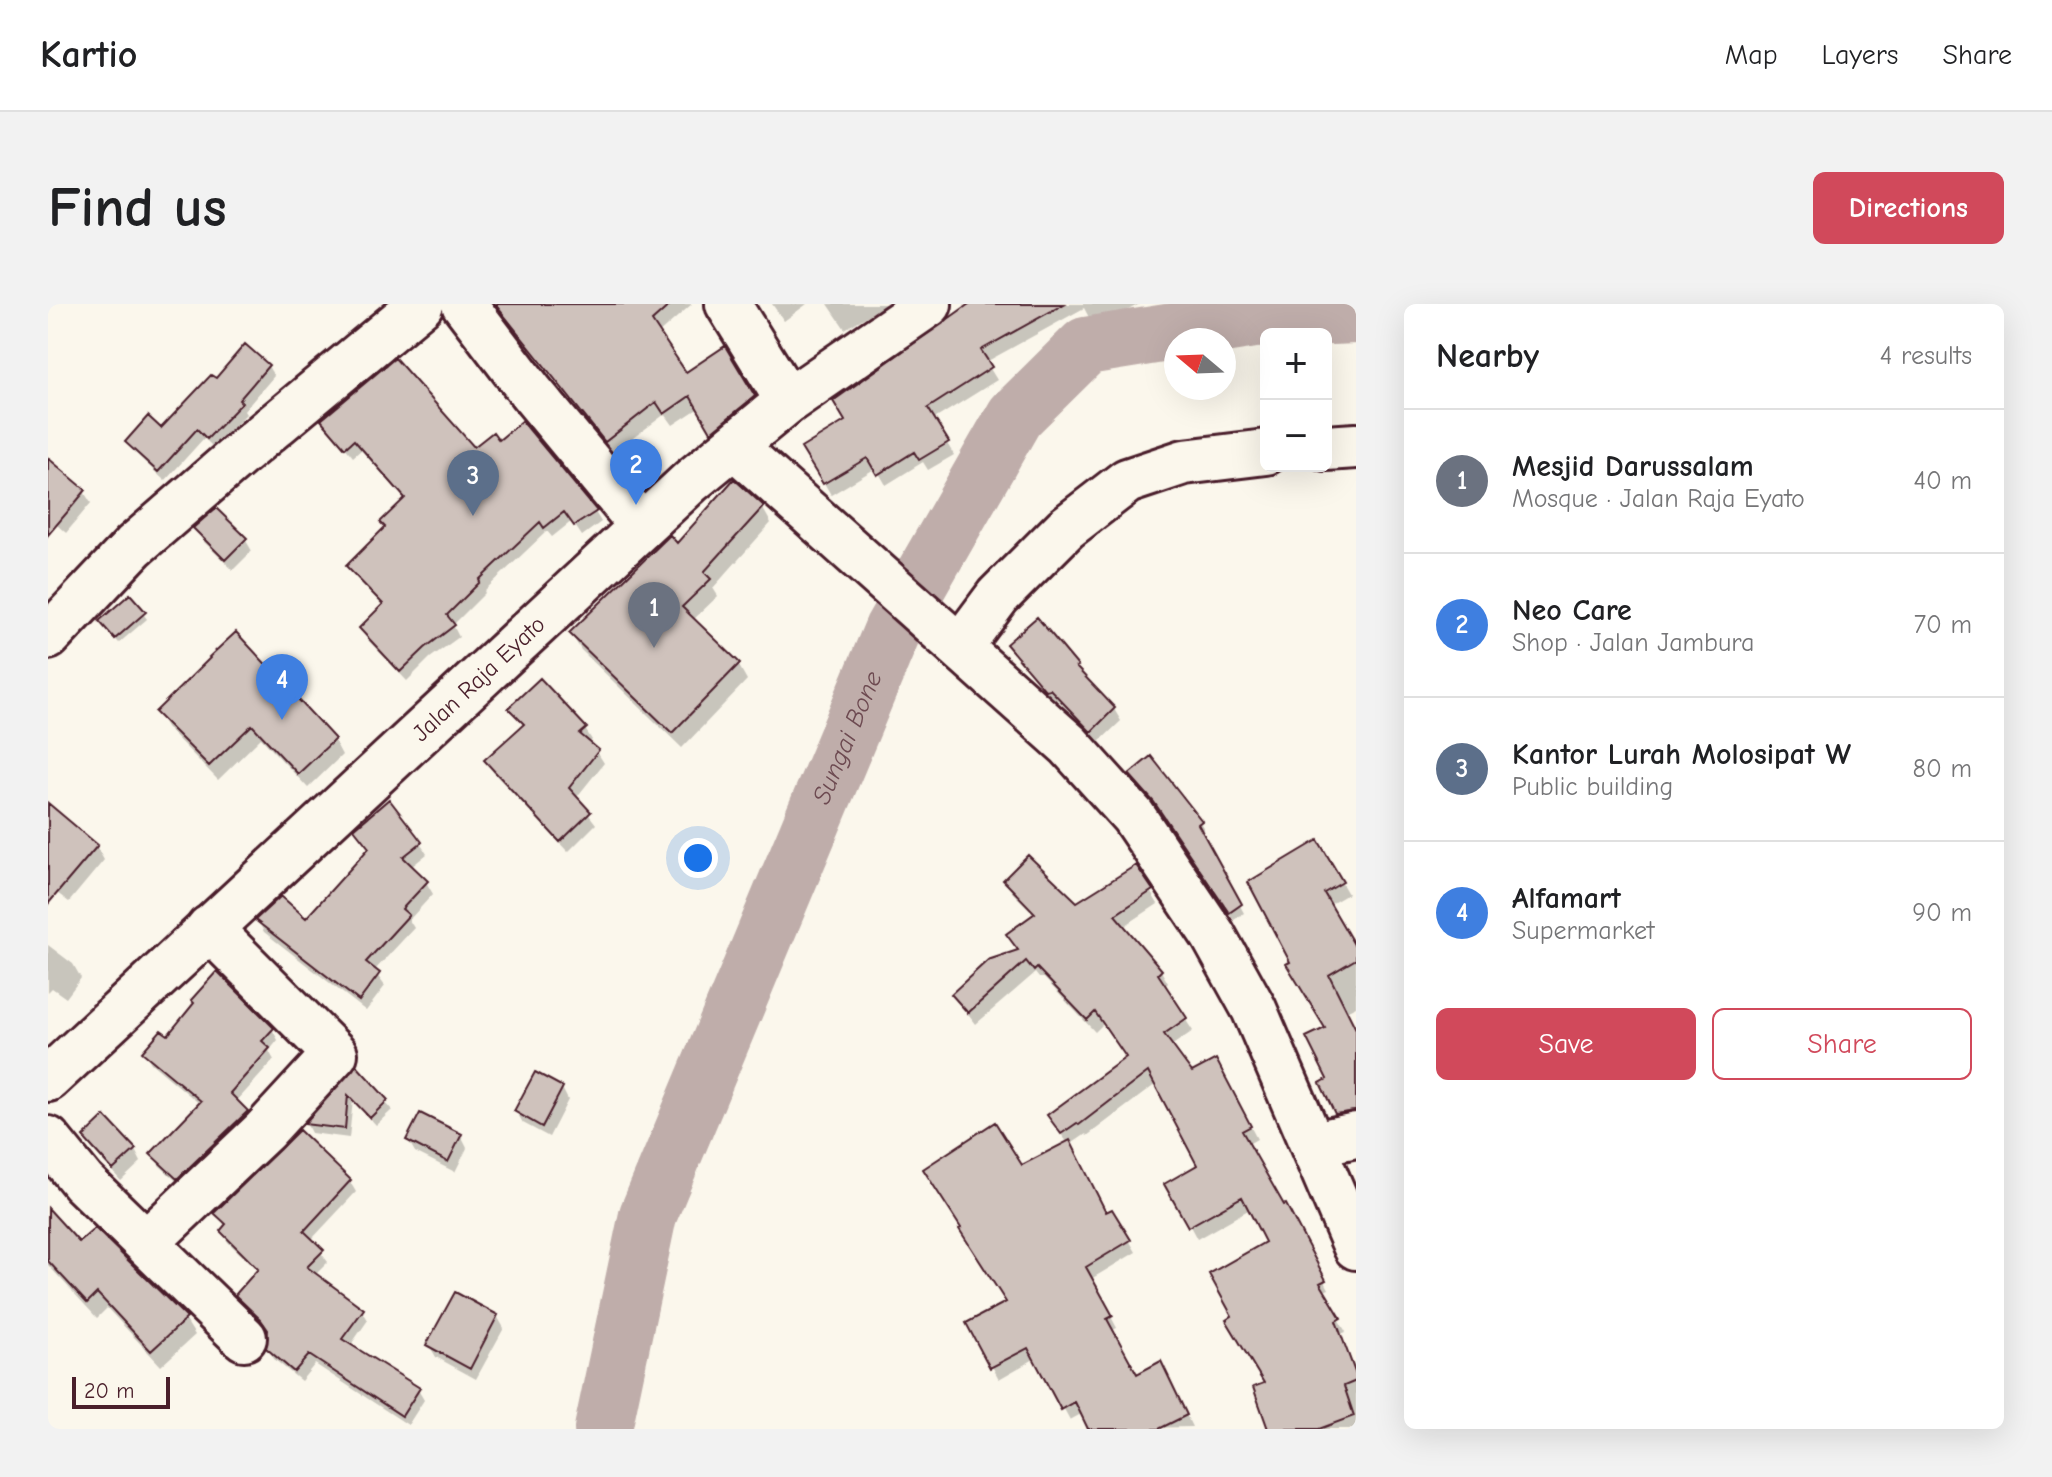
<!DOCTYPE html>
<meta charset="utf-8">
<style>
body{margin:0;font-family:"Comic Neue",sans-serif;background:#f2f2f2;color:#202124}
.controls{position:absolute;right:24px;top:24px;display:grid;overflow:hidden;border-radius:12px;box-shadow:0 8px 32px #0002}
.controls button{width:72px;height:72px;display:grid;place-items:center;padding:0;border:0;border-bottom:2px solid #e0e0e0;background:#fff;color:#202124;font:40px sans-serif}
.compass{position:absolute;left:1116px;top:24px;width:72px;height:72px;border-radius:50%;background:#fff;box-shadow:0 8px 32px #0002;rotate:289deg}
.scale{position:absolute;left:24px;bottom:20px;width:98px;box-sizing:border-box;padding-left:8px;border:4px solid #4a1f2b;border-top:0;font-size:22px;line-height:28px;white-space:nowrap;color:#4a1f2b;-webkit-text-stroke:6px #fbf7ec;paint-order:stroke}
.you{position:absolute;left:650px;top:554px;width:28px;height:28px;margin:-20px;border:6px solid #fff;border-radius:50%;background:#1a73e8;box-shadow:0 0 0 12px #1a73e833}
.badge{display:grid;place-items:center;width:52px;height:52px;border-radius:50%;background:#d1495b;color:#fff;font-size:26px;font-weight:700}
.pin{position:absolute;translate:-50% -66px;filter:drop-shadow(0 2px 4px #0008)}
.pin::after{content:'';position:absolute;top:42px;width:28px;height:24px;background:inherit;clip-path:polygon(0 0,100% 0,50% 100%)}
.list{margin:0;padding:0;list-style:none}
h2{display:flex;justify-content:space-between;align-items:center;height:104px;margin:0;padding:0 32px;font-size:34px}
h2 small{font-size:26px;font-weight:400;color:#757577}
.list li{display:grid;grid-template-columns:52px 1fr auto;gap:24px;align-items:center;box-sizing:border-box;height:144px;padding:0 32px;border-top:2px solid #e0e0e0}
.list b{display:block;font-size:30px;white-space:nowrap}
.list p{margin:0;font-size:26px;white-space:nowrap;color:#757577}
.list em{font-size:26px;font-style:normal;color:#757577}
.actions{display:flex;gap:16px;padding:24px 32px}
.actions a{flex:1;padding:18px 0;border:2px solid #d1495b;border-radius:12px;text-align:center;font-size:28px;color:#d1495b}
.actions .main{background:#d1495b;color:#fff}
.map{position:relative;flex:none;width:1308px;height:1125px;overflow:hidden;border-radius:12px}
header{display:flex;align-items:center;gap:48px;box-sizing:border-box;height:112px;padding:0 40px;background:#fff;border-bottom:2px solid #e0e0e0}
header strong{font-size:38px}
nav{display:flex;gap:44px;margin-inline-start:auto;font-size:28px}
.intro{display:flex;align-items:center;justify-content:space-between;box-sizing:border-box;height:192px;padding:0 48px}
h1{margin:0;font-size:56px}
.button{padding:20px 36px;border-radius:12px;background:#d1495b;color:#fff;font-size:28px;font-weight:700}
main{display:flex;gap:48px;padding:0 48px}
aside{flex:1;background:#fff;border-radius:12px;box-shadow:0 8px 32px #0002}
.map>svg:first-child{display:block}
.shadow{fill:#0003}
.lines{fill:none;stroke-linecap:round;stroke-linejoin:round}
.river{stroke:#bfadaa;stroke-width:58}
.building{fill:#cfc2bc;stroke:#4a1f2b;stroke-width:2}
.minor-casing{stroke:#4a1f2b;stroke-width:50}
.major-casing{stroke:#4a1f2b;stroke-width:50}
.minor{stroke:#fbf7ec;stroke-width:44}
.major{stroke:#fbf7ec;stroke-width:44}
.labels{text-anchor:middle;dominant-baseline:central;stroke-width:6;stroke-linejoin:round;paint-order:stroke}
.street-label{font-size:24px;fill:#4a1f2b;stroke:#fbf7ec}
.water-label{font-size:26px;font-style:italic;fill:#6d4a51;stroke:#fbf7ec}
</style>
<header>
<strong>Kartio</strong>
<nav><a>Map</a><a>Layers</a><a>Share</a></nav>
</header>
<div class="intro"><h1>Find us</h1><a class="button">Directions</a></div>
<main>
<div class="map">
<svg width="1308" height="1125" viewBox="0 0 1308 1125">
<rect width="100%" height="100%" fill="#fbf7ec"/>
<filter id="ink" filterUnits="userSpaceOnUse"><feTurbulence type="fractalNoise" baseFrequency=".0125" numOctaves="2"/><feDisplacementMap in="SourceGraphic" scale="16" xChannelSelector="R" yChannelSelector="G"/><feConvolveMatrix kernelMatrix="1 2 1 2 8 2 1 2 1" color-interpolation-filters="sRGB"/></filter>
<g filter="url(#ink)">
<path class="shadow" d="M452,0h192l-34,30 28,41 38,-26 37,60 -41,34 -21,-35 -26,17 -8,-11 -52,39 -104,-131z
M724,0h35l-23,17z
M780,0h59l-42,25z
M925,0h167l-46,23 -10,-19 -98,54 11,18 -64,40 21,35 -26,15 -5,-8 -37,23 -10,-17 -45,27 -27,-47 44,-26z
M220,62l6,10 -30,35 2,3 -32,34 -10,-10 -39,43 -31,-29 -6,-10 33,-11z
M275,116l151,29 25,-6 96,69 6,10 -19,14 -10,-15 -20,16 -5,-6 -63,60 1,2 -32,32 6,12 -29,21 -23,23 -40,-42 -6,-10 23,-22 -29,-30 -6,-11 38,-37 19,-29 -45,-50 -8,7z
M0,157l36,31 7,11 -25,30 -18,-16z
M714,203l9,16 -58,65 5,8 -25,24 45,44 9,16 -65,68 -101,-98 -10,-16 106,-88z
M148,224l49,11 7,12 -19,19 -31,-30z
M82,292l17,23 -28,24 -15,-17z
M188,331l98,105 8,15 -34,33 -47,-50 -43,42 -52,-53 -8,-15z
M961,340l67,23 6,9 32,33 7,12 -22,21 -41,-42 -4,1z
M463,404l74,21 7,11 -4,4 9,8 7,11 -28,35 20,26 -28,28 -75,-80 -7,-12 38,-34z
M1084,471l68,47 4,7 -4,3 44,81 -10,7 -74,-110z
M0,501l48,41 8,14 -35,42 -21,-16z
M372,539l7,11 -16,13 15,15 7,12 -24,26 5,8 -40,43 11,15 -19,25 -102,-79 -6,-11h48z
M1270,539l30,51 -19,11 27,47v54l-10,5 10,21v90l-13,3 -6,-12 -7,-33 -3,-51 -35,-66z
M1087,563l23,37 -35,23 38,44 7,12 -4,4 29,44 -22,15 20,29 32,-1 34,65 -9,5 44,75 37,70 -7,3 24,40 -5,2 15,37v58h-86l-4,-45 -31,-67 33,-74 -18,-34 -53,30 -30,-55 33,-18 -44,-82 -69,52 -1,-2 -16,11 36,70 6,-4 24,41 -45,27 26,49 -6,3 25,45 31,-1 25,52 -102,2 -7,-16 -13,7 -34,-62 -37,21 -30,-55 39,-21 13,-136 47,-24 -11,-14 71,-71 -24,-35 -9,9 -51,-54h-5l-4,-5 -59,51 -23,-30 67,-42 15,-37 -22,-22 -8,-12 72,24z
M0,641l25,19 8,14 -15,20 -14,-10 -4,4z
M224,725l6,11 -9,11 5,9 -38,42 17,21 -69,65 -25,-23 -6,-11 48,-49 -50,-42 -6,-11 24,-14z
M308,764l36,42 -16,15 -23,-25 -4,38 -38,-5 -4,-8z
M514,784l6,12 -19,37 -26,-14 -7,-12z
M57,815l30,31 6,12 -20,19 -29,-32 -6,-12z
M251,829l51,49 6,10 -45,48 17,22 -13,13 47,35 6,10 -18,26 68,44 6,10 -16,25 -93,-61 -14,17 -27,-22 -6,-11 2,-17 -26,-26 -6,-10 21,-23 -31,-30 -6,-11 4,-4 -10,-14z
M413,832l6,12 -12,24 -40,-20 -7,-12z
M0,907l31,34 106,74 10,16 -34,31 -54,-58 -10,10 -49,-53z
M449,1012l7,12 -28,51 -40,-22 -7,-12z"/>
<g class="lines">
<path class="river" id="s1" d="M555,1125l45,-214 245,-586 122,-213 71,-70 168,-27 102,-4"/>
</g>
<path class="building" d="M447,0h176l-19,17 34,51 39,-26 30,50 -44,36 -21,-36 -26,18 -8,-12 -51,40z
M921,0h95l-83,46 11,17 -64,41 21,34 -30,18 -5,-8 -37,23 -10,-17 -44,26 -22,-36 44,-27 -12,-20z
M197,40l24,21 -30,35 3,3 -35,36 -10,-10 -39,43 -33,-30 23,-26 13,12 50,-53 5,3z
M347,54l79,89 19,-15 6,8 23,-19 75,90 -23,15 -10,-14 -20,16 -4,-6 -61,58 1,2 -33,33 8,10 -30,23 -25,24 -41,-44 24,-24 -37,-38 39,-39 -5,-5 25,-24 -51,-58 -9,8 -24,-28z
M0,154l38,32 -38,45z
M686,175l30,27 -60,66 7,7 -29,28 58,56 -68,70 -103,-100 101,-98 7,8z
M168,204l31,30 -22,22 -32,-32z
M82,290l16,18 -31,27 -16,-18z
M989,313l41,49 -2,1 39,41 -24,24 -41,-43 -5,1 -39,-46z
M188,328l99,107 -37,35 -46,-49 -43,41 -54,-54 55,-54 -1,-1z
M492,374l47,50 -7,6 19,16 -30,38 22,24 -31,30 -76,-82 40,-36 -16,-16z
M1103,452l51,65 -4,3 44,80 -13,9 -75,-111 -25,-28z
M341,495l33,43 -19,15 25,24 -26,28 7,6 -43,47 14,11 -21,28 -104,-81 26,-24 25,22 63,-70 -15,-19z
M0,499l50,42 -50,59z
M1270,536l25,42 -19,11 32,55v11l-27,16 27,54v82l-21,3 -15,-31 7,-4 -21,-42 19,-9 -39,-64 4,-2 -42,-80z
M980,551l49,47 59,-37 17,25 -38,25 47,55 -4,4 29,44 -23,16 28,38 24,-13 35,67 -9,5 42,74 2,-1 40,76 -6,3 21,35 -5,3 20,54v6l-12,5 10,30 -35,13h-51l-15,-42 11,-4 -38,-63 6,-4 -23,-42 56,-32 -23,-45 -54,30 -24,-43 33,-19 -49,-93 -69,53 -2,-2 -16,11 -14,-19 79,-58 -31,-45 -8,8 -50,-52 -3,3 -8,-10 -58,52 -17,-19 37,-34 30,-10 -12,-16 29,-21 -32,-33z
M169,667l57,57 -12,13 8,7 -40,45 18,18 -71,68 -27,-25 51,-53 -59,-49 19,-22 7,5 26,-32 -3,-3z
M308,761l32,35 -18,18 -22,-23 -3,34 -41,-5z
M487,768l28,15 -21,40 -28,-16z
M372,809l42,21 -14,28 -42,-22z
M57,812l31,33 -23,21 -30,-33z
M947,818l27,43 48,-25 36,72 6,-3 19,31 -45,27 27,49 -6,3 30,55 24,-13 26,54 -28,14h-71l-13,-27 -14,8 -33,-62 -38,20 -24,-45 40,-21 -47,-73 2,-1 -38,-59z
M251,826l52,50 -47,51 20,19 -17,17 57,42 -22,30 78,49 -18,28 -93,-61 -15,17 -28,-24 2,-18 -7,-10 -26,-25 23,-26 -38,-38 6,-7 -12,-11z
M0,904l31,34 16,-14 92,90 -36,33 -54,-58 -10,10 -39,-42z
M407,988l43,23 -28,54 -44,-24z"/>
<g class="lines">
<defs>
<path id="minor" d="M416,0l67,88 111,134
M680,0l60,97
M686,142l335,299 64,71 80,119 41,74 102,238
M1278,144l30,-2
M0,333l86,-91 104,-90 183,-152
M912,343l38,-51 68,-68 61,-47 57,-19 82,-10
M0,835l35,43 161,156
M1265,840l43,-9
M99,938l117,-111 71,-77 -126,-126"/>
<g id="major">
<path id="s2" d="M0,775l643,-598 97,-80 141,-97"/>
</g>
</defs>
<use href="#minor" class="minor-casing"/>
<use href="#major" class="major-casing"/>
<use href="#minor" class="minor"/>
<use href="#major" class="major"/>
</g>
</g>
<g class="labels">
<g class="street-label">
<text stroke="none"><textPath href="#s2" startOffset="588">Jalan Raja Eyato</textPath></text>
</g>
<g class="water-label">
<text stroke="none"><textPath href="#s1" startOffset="736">Sungai Bone</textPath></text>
</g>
</g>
</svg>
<div class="controls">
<button>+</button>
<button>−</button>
</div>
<svg class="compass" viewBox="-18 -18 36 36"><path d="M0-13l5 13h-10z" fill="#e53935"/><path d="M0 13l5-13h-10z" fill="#757577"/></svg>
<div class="scale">20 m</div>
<div class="you"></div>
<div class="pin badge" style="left:606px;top:344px;background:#6b7280">1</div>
<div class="pin badge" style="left:588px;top:201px;background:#3f7fe0">2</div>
<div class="pin badge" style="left:425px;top:212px;background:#5c6f8a">3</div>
<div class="pin badge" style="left:234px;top:416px;background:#3f7fe0">4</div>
</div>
<aside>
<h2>Nearby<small>4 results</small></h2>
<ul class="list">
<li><span class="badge" style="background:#6b7280">1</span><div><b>Mesjid Darussalam</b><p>Mosque · Jalan Raja Eyato</p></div><em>40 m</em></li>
<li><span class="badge" style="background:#3f7fe0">2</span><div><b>Neo Care</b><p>Shop · Jalan Jambura</p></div><em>70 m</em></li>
<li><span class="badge" style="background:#5c6f8a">3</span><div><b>Kantor Lurah Molosipat W</b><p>Public building</p></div><em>80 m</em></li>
<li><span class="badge" style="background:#3f7fe0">4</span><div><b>Alfamart</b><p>Supermarket</p></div><em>90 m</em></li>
</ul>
<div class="actions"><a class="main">Save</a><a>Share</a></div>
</aside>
</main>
